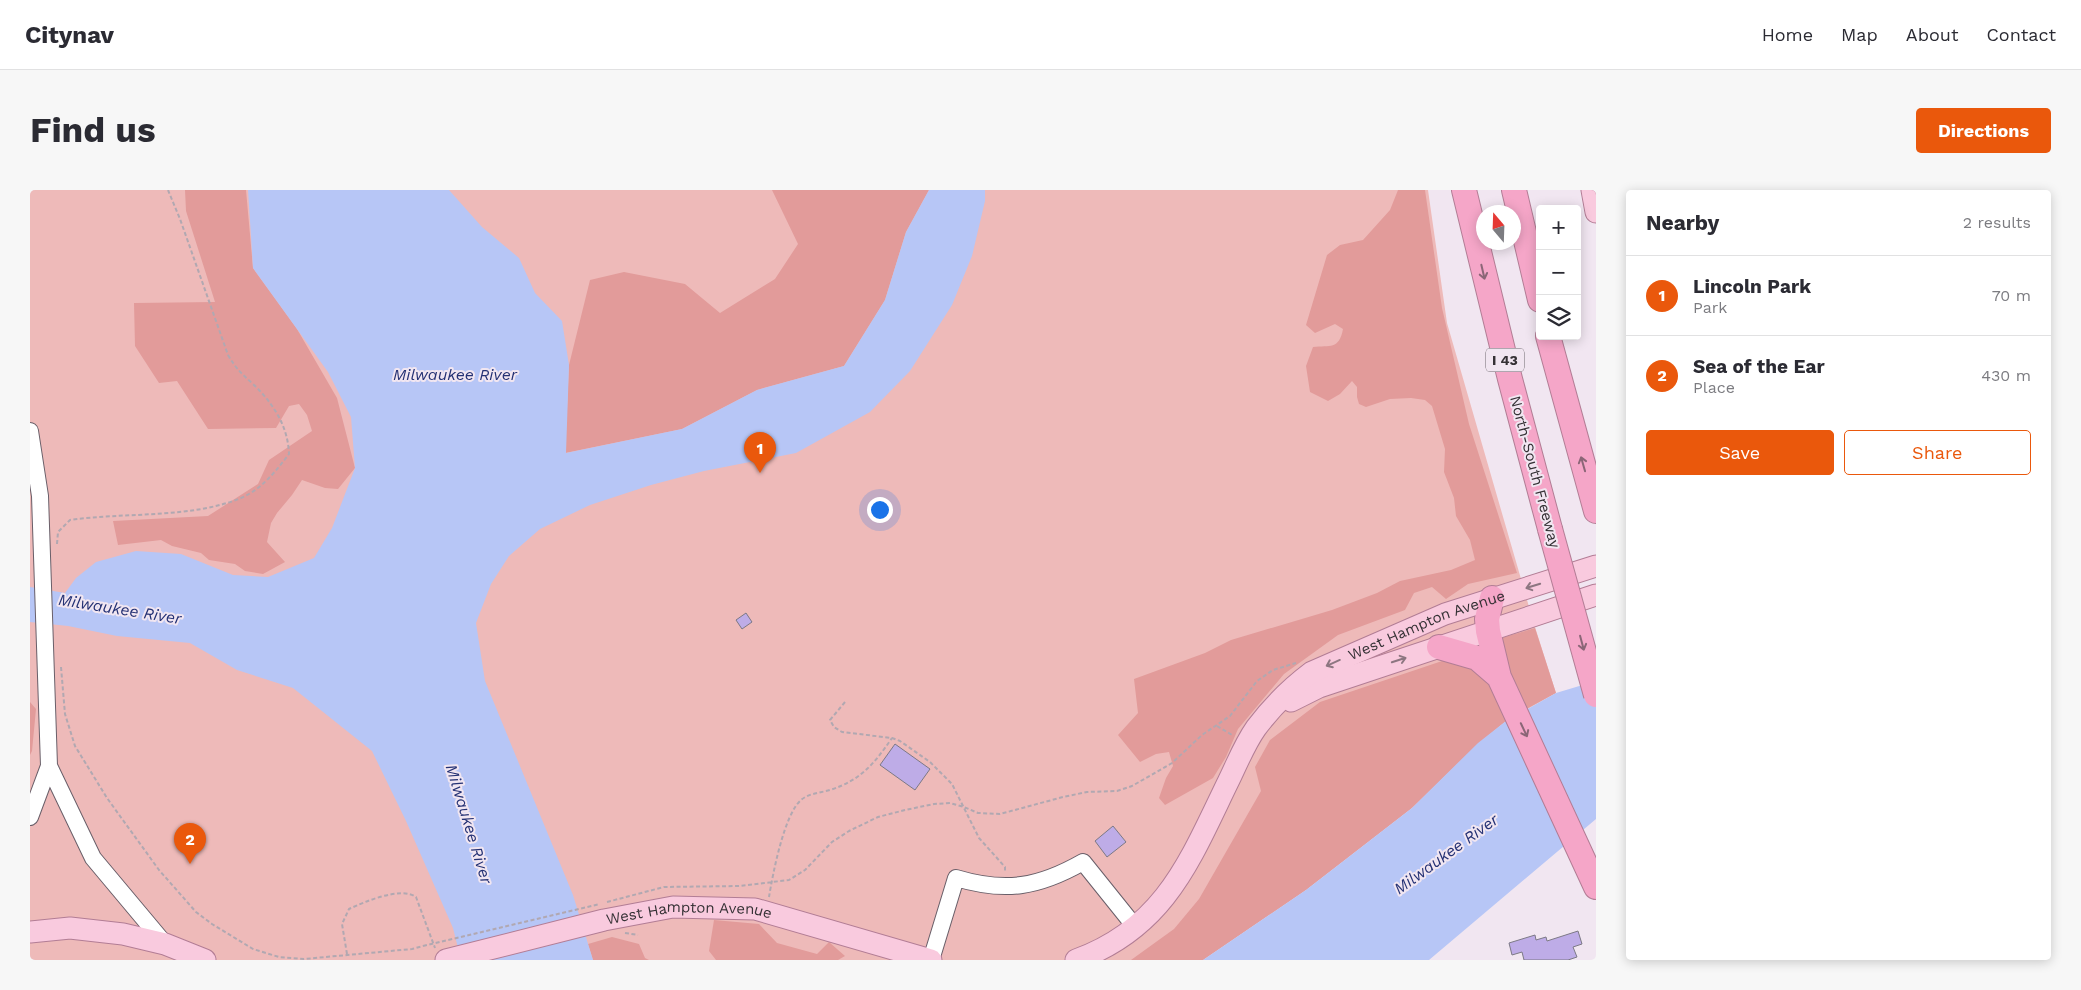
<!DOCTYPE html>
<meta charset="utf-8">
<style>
body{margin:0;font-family:"Work Sans",sans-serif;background:#f7f7f7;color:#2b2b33}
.controls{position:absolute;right:15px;top:15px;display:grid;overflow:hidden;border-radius:5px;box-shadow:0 2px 12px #0003}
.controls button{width:45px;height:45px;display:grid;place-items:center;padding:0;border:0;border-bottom:1px solid #e1e1e2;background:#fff;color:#2b2b33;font:25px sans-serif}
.compass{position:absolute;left:1446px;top:15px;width:45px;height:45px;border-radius:50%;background:#fff;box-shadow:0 2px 12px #0003;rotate:341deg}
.you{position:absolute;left:849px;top:319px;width:18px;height:18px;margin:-12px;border:4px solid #fff;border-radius:50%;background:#1a73e8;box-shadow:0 0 0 8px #1a73e833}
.badge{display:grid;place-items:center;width:32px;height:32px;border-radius:50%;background:#ea580c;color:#fff;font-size:16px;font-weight:700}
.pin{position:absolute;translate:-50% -41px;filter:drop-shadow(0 1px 2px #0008)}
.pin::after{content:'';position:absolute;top:26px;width:18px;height:15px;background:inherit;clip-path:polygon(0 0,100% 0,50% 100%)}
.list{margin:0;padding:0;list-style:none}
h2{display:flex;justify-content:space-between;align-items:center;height:65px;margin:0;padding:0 20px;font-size:21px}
h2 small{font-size:16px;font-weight:400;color:#7c7c81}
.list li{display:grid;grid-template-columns:32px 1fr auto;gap:15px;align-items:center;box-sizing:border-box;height:80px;padding:0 20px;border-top:1px solid #e1e1e2}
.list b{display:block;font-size:19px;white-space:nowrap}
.list p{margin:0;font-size:16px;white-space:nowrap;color:#7c7c81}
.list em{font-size:16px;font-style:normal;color:#7c7c81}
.actions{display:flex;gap:10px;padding:15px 20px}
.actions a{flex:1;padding:11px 0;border:1px solid #ea580c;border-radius:5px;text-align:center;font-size:18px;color:#ea580c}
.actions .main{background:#ea580c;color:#fff}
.icon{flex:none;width:28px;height:28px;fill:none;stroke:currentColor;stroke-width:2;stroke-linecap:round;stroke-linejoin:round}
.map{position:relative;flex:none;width:1566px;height:770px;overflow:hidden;border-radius:5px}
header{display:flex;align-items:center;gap:30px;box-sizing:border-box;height:70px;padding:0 25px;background:#fff;border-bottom:1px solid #e1e1e2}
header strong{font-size:24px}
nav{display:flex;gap:28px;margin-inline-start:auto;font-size:18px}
.intro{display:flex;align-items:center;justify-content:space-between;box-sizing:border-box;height:120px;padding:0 30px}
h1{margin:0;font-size:35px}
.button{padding:12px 22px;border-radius:5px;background:#ea580c;color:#fff;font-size:18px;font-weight:700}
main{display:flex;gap:30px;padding:0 30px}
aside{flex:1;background:#fff;border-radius:5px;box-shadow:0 2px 12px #0003}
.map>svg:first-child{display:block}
.green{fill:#eebab9}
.forest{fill:#e29b9a}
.water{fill:#b7c6f6}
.building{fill:#beace7;stroke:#7c7985}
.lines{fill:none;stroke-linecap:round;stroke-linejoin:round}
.minor-casing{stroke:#695f69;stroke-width:18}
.major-casing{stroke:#b27d95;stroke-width:23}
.highway-casing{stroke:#b27d95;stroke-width:26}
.path{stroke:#b1a8b1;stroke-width:2;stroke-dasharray:4 2.5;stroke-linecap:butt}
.minor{stroke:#fff;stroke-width:16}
.major{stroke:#f9cade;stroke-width:21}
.highway{stroke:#f5a6c8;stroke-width:24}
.highway-bridge-casing{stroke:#b27d95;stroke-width:26;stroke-linecap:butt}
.path-bridge{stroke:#b1a8b1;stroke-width:2;stroke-dasharray:4 2.5;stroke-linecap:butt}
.highway-bridge{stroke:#f5a6c8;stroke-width:24}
.oneway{stroke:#8b6677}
.oneway2{stroke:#8d7681}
.labels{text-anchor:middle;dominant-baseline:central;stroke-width:4;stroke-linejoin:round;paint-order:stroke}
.shield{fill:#f1e6f1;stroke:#6d676d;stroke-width:1}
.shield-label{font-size:14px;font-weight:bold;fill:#353135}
.street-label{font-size:15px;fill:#353135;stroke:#f1e6f1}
.water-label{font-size:16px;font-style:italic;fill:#243174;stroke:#f1e6f1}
</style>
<header>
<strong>Citynav</strong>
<nav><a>Home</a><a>Map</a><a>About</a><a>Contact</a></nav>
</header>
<div class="intro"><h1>Find us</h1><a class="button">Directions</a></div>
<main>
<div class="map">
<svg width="1566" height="770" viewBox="0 0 1566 770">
<rect width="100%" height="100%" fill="#f1e6f1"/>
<path class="green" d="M0,0h1398l19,133 87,301 22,69 -50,28 -28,23 -66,64 -106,82 -103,70h-1173z"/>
<path class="forest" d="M155,0h61l7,78 44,61 40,69 18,70 -17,21 -13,-1 -23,-8 -10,15 -15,18 -6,10 -4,19 18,20 -22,12 -18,-3 -10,-7 -26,-4 -8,-7 -29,-7 -11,-6 -43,5 -5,-24 95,-5 50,-32 11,-24 43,-29 -5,-16 -8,-11 -10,2 -13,22 -68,1 -31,-48 -18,2 -24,-37 -1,-43 81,-1 -29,-91z
M742,0h157l-23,42 -21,68 -41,66 -87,24 -75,39 -117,24 4,-88 21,-85 34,-8 61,12 35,29 55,-34 23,-35z
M1368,0h27l17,118 27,116 48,149 -49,11 -22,15 -14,-12 -18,6 -9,17 -67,25 -54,39 -46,55 -12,28 -13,21 -48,27 -6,-7 7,-20 7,-12 -4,-14 -13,2 -16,8 -22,-27 20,-22 -4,-34 71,-26 26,-13 101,-30 45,-17 23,-12 51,-11 24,-10 -5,-20 -14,-24 -2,-18 -10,-26 1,-23 -13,-43 -7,-6 -14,-2 -21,1 -24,8 -7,-3 -2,-7v-10l-5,-6 -12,13 -12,7 -18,-9 -4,-26 7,-19c17,-2 26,3 30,-18l-8,-5 -20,9 -9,-8 21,-70 13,-10 23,-5 27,-30z
M1505,438l21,65 -35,19 -30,-71z
M1421,468l26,9 9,12 20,42 -28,23 -66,64 -106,82 -103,70h-72l43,-31 25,-30 62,-108 -6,-24 15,-27 50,-38z
M0,512l6,7 -4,42 -2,4z
M684,730l45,4 18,19 40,11 12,-12 16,14 -7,4h-122l-7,-9z
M582,747l27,7 6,14 4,2h-56l-5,-16z"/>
<path class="water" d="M218,0h201l33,37 37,31 16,35 27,28 7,44 -3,88 116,-24 75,-39 87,-24 41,-66 21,-68 23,-42h56v11l-13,55 -20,49 -42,66 -40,41 -74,41 -92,18 -53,14 -61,20 -50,24 -31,27 -18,28 -15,39 9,58 88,214 20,65h-132l-8,-32 -47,-107 -34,-70 -79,-63 -56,-18 -47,-27 -73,-7 -49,-10 -38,-4v-35l35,6 11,-15 20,-16 40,-11 45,3 52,21 35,2 46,-19 18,-30 23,-60 -4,-51 -23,-45 -75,-104z
M1566,491v138l-167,141h-226l103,-70 106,-82 66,-65 28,-22 50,-28z"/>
<path class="building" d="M716,423l6,9 -10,7 -6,-9z
M865,554l35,25 -15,21 -35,-25z
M1083,636l13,16 -19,15 -12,-16z
M1548,741l4,13 -9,3 4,10 -9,3h-44l-2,-8 -10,3 -3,-12 26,-8 1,5 10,-3 1,4z"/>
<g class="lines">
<defs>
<path id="minor" d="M0,241l10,65 9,270 -19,51
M19,576l44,92 72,86
M901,770l25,-82c50,15 83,9 127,-16l53,66"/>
<g id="major">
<path d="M1562,0l4,22"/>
<path d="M1261,511l28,-14 277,-92"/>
<path d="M0,742l40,-4 53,6 42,10 40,16"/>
<path id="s1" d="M416,770l158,-40 69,-13 82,2 176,51"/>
<path id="s2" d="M1046,770c89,-32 114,-100 152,-178 9,-18 16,-37 28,-54 15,-20 36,-41 56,-56l133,-58 151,-48"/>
</g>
<path id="highway" d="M1434,0l46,189 40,150
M1484,0l26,110
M1518,146l48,175
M1462,408l-5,21 1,12 11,46 97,210
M1409,457l38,11 22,19"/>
</defs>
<use href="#minor" class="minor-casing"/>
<use href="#major" class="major-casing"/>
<use href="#highway" class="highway-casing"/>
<path class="path" d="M27,354l1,-12 12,-12c54,-8 120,-1 171,-22 21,-9 35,-27 48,-44 -1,-28 -16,-51 -36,-70 -11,-10 -17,-15 -25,-29l-48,-136 -12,-29
M31,477l4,47 10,32 32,52 52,72 37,42 16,12 41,25 26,8 25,2 108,-10 11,-3
M815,512l-15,18 4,7 8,5 50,6 8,3 30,21 22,22 27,54 26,29v5
M1187,536l15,9
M739,707c4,-24 15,-82 32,-97 8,-7 19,-7 29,-10 31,-10 44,-26 62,-52
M577,712l57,-15 76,-1 49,-6 16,-10 27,-28 17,-11 29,-14 27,-7 29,-6 16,-1 14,4 14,6 22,1 63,-17 24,-5 30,-1 15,-5 40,-23 30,-28 28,-19 27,-35 16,-11 23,-7
M595,743l13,2
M317,764l-5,-30 7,-15c15,-7 52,-23 67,-12l19,51"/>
<use href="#minor" class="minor"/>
<use href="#major" class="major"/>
<use href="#highway" class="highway"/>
<defs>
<path id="highway-bridge" d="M1520,339l46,166"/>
</defs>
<use href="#highway-bridge" class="highway-bridge-casing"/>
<path class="path-bridge" d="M393,756l177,-42"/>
<use href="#highway-bridge" class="highway-bridge"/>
</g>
<defs><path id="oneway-shaft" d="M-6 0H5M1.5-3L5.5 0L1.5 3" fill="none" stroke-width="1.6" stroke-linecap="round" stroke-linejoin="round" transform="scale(1.25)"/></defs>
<g class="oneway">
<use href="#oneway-shaft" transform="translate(1453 82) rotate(77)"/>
<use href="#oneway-shaft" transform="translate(1553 274) rotate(-106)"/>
<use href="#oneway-shaft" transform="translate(1552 453) rotate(75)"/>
<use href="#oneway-shaft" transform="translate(1494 540) rotate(65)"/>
</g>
<g class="oneway2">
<use href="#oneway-shaft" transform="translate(1503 396) rotate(163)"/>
<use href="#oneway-shaft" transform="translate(1369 470) rotate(-18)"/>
<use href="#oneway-shaft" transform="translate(1303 473) rotate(156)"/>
</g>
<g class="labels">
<rect class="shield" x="1456" y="158.5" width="38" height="23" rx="4"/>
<g class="shield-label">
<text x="1475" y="170">I 43</text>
</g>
<g class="street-label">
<text transform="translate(1505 282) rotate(75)">North-South Freeway</text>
<text stroke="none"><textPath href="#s2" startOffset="506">West Hampton Avenue</textPath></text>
<text stroke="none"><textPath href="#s1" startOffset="249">West Hampton Avenue</textPath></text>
</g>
<g class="water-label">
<text x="425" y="184">Milwaukee River</text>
<text transform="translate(90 419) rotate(9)">Milwaukee River</text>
<text transform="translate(439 634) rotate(73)">Milwaukee River</text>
<text transform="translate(1416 664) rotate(-36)">Milwaukee River</text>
</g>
</g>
</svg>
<div class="controls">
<button>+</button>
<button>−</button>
<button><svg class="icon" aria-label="layers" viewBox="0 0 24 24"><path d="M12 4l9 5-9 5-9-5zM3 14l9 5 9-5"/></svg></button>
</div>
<svg class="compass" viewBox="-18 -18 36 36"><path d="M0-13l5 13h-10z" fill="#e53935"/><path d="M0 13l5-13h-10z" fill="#7c7c81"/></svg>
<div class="you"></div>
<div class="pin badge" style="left:730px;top:283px">1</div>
<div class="pin badge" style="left:160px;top:674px">2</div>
</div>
<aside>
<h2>Nearby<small>2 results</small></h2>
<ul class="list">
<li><span class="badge">1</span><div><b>Lincoln Park</b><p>Park</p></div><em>70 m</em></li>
<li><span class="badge">2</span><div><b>Sea of the Ear</b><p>Place</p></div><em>430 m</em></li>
</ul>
<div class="actions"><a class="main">Save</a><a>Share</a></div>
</aside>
</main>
